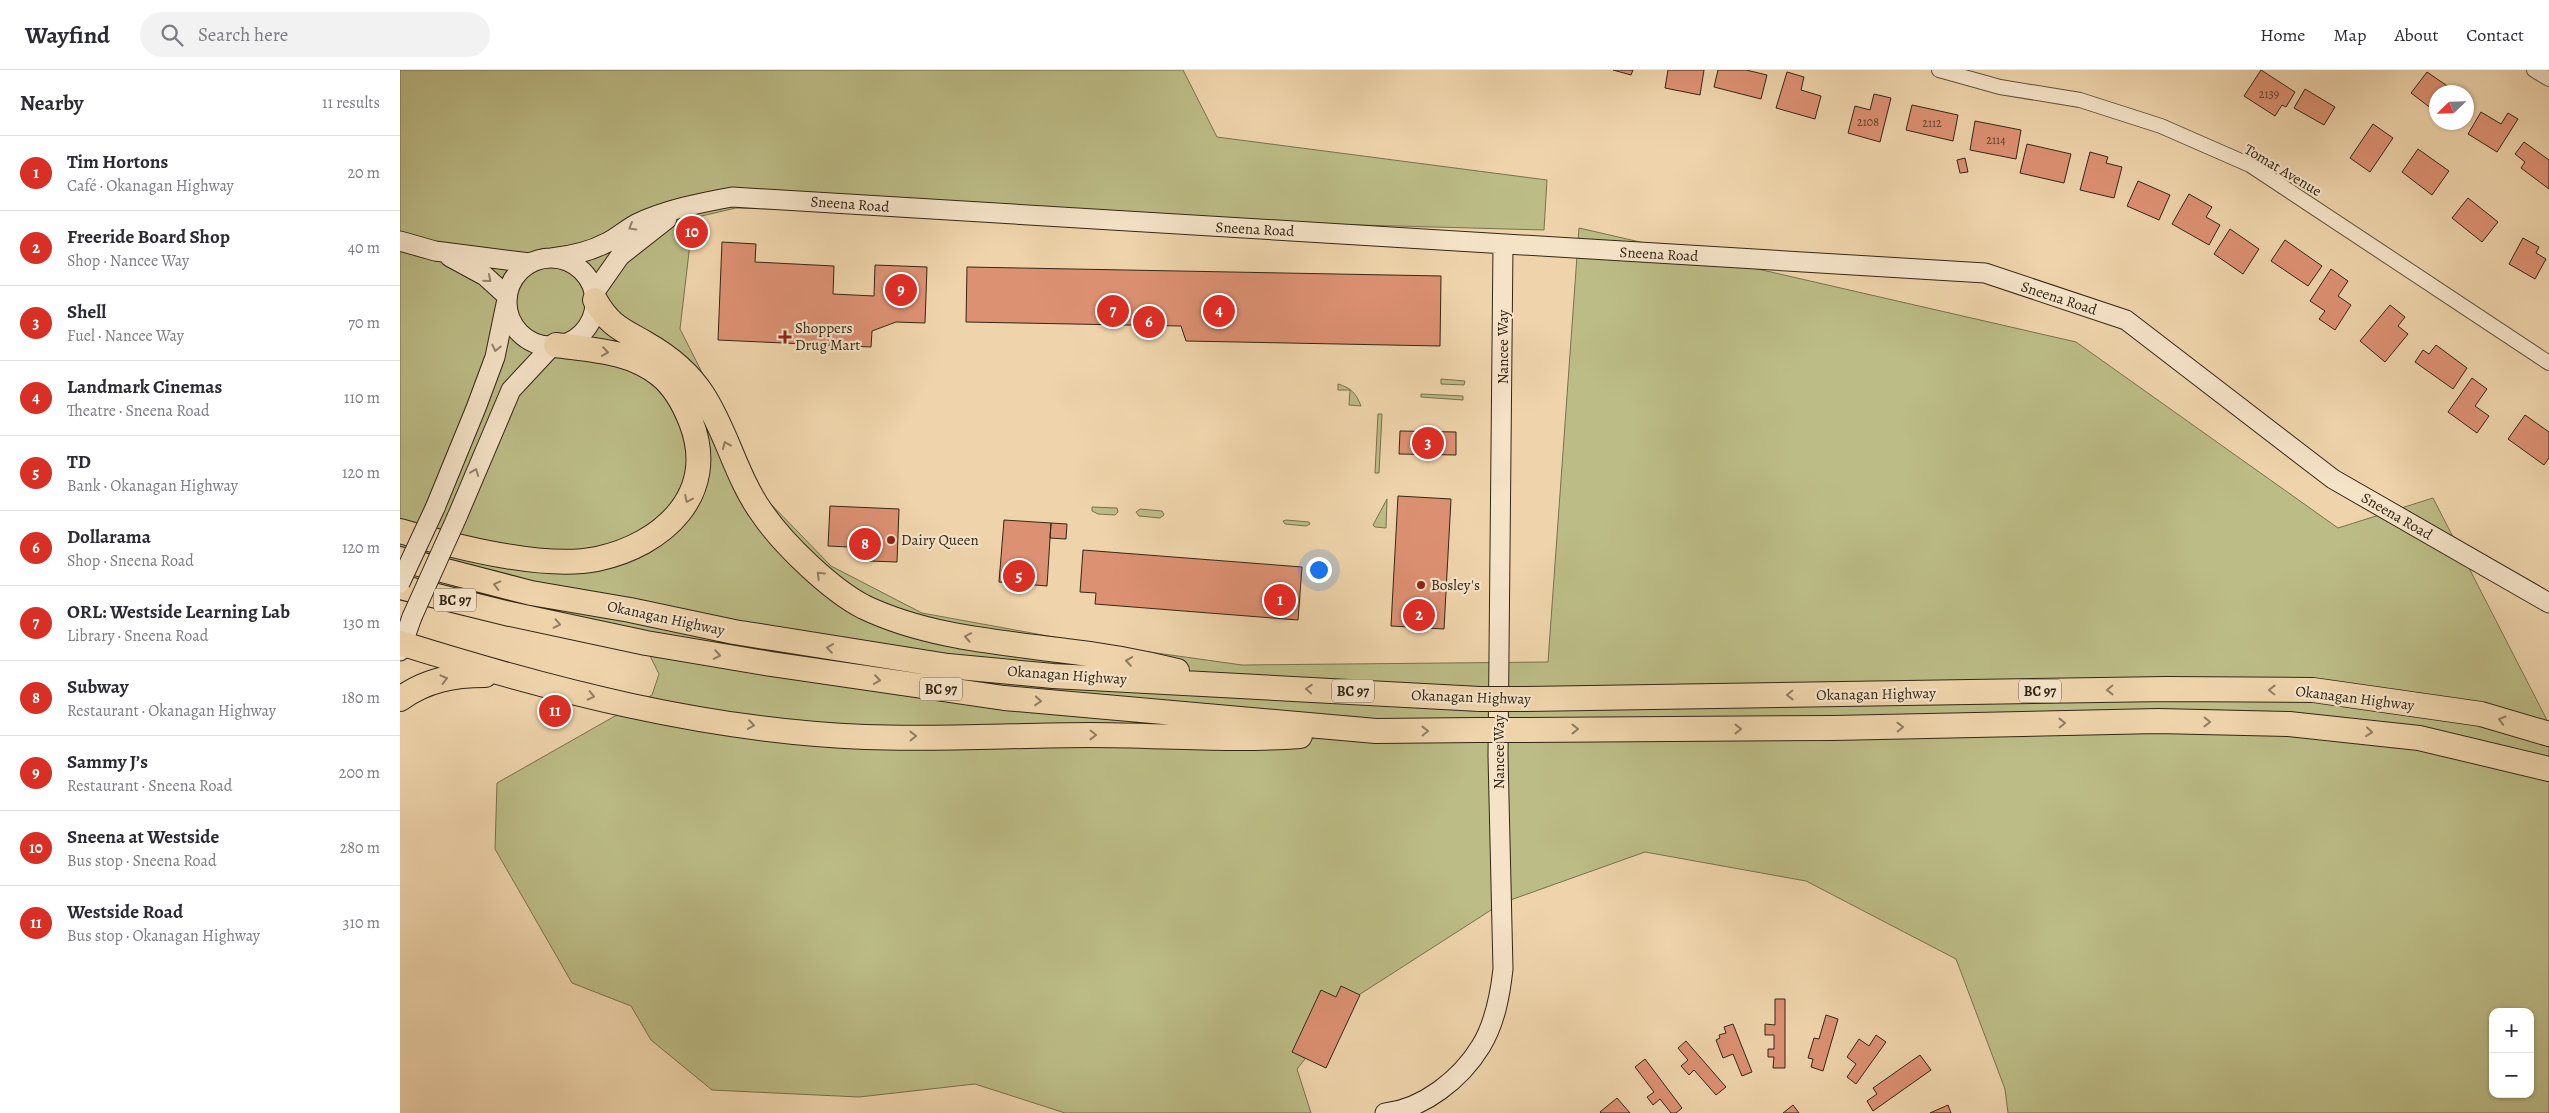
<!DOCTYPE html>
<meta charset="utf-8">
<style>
body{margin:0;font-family:Alegreya,serif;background:#f2f2f3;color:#2b2b33}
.controls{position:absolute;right:15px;bottom:15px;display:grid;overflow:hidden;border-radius:10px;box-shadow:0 1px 4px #0004}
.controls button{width:45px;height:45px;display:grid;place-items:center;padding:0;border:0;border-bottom:1px solid #e1e1e2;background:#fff;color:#2b2b33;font:25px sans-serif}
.compass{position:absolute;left:2029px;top:15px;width:45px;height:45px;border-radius:50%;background:#fff;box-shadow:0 1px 4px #0004;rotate:247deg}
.you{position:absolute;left:918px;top:499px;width:18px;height:18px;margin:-12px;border:4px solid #fff;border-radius:50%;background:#1a73e8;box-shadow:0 0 0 8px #1a73e833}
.badge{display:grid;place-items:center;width:32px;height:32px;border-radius:50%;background:#d93025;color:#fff;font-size:16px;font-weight:700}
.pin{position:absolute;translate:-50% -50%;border:2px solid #fff;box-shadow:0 1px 5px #0006}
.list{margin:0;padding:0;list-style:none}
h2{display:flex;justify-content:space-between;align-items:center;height:65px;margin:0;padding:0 20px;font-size:21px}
h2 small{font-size:16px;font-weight:400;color:#7c7c81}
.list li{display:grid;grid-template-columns:32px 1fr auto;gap:15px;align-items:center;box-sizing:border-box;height:75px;padding:0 20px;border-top:1px solid #e1e1e2}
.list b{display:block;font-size:19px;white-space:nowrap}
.list p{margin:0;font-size:16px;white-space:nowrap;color:#7c7c81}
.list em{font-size:16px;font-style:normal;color:#7c7c81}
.icon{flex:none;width:28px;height:28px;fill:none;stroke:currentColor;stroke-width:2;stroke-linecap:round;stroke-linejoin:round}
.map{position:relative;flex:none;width:2149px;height:1043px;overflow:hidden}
header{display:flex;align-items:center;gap:30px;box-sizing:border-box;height:70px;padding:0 25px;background:#fff;border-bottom:1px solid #e1e1e2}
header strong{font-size:24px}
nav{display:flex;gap:28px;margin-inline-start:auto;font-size:18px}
.search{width:350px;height:45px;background:#f2f2f3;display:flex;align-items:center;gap:12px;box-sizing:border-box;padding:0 18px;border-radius:28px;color:#7c7c81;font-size:19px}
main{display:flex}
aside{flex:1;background:#fff}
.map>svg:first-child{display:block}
.green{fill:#bcbc86;stroke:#78714e;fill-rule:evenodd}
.building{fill:#dd9173;stroke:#332616}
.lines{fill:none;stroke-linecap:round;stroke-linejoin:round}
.street-casing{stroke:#62523b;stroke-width:16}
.secondary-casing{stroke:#332616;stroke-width:21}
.highway-casing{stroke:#332616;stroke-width:26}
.street{stroke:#f5e3c8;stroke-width:14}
.secondary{stroke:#f5e3c8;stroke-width:19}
.highway{stroke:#efd4ab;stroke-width:24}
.secondary-bridge-casing{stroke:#332616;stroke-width:21;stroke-linecap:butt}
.highway-bridge-casing{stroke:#332616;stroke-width:26;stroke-linecap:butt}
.secondary-bridge{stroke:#f5e3c8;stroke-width:19}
.highway-bridge{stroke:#efd4ab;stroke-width:24}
.oneway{stroke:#94846f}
.oneway2{stroke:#917d60}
.poi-dot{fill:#8f2418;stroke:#f5e3c8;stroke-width:2}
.labels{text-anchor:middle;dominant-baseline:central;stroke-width:4.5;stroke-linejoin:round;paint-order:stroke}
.number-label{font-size:12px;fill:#5e412d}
.shield{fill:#f5e3c8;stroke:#6d5f4b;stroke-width:1}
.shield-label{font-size:14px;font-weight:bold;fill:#332616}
.street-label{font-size:15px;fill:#332616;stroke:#f5e3c8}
.poi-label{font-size:15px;fill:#332616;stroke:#f5e3c8;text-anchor:start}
</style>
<header>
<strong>Wayfind</strong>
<div class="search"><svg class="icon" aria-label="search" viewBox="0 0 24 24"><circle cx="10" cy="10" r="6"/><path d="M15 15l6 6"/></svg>Search here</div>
<nav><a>Home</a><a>Map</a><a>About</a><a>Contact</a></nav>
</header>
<main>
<aside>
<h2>Nearby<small>11 results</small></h2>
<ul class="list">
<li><span class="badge">1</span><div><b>Tim Hortons</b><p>Café · Okanagan Highway</p></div><em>20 m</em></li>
<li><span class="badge">2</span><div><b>Freeride Board Shop</b><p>Shop · Nancee Way</p></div><em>40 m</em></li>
<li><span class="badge">3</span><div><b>Shell</b><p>Fuel · Nancee Way</p></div><em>70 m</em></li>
<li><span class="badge">4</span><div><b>Landmark Cinemas</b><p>Theatre · Sneena Road</p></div><em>110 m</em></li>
<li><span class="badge">5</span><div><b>TD</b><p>Bank · Okanagan Highway</p></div><em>120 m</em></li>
<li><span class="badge">6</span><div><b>Dollarama</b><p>Shop · Sneena Road</p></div><em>120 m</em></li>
<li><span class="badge">7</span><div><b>ORL: Westside Learning Lab</b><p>Library · Sneena Road</p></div><em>130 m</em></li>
<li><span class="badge">8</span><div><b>Subway</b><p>Restaurant · Okanagan Highway</p></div><em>180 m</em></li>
<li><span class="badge">9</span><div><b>Sammy J’s</b><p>Restaurant · Sneena Road</p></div><em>200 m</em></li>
<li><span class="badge">10</span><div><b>Sneena at Westside</b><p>Bus stop · Sneena Road</p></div><em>280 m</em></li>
<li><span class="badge">11</span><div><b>Westside Road</b><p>Bus stop · Okanagan Highway</p></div><em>310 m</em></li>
</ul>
</aside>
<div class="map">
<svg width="2149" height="1043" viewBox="0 0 2149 1043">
<rect width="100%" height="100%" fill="#efd4ab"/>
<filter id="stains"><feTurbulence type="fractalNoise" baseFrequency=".004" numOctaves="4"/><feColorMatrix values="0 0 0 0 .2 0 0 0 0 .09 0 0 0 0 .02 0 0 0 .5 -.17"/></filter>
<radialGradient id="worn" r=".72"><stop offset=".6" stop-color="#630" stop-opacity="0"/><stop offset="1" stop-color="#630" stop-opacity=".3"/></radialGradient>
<path class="green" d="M0,0h783l34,67 330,43 -3,50 -808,-22 -43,10 -13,111 86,170 65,67 91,47 170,31 150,21 306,-3 31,-434 497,114 262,186 95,-30 116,226v389h-541l-3,-24 -49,-130 -150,-78 -161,-29 -143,51 -148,95 -57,71 14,44h-246l-90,-29 -116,13 -147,-7 -61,-50 -20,-34 -59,-23 -77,-134 2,-66 155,-88 7,-21 -12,-24 -247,-97zM2093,942h37v82h-37z
M1041,309l24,2 -1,4 -23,-1z
M938,314c13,4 18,9 23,22l-12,-1 1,-15h-12z
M1021,324l42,2v4l-42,-3z
M978,344h4l-3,59h-4z
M987,429l-1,29 -11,-1 -2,-2z
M692,437l25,1 1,4 -3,3 -17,-1 -6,-3z
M740,439l22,2 2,4 -4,3 -21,-2 -3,-4z
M886,450l23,2 1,2 -4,2 -21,-2 -2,-3z"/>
<path class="building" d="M1213,0h20l-2,5z
M1268,0h36l-4,25 -35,-7z
M1318,0h28l21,5 -6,24 -47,-12z
M1861,0l34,22 -9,15 -4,-2 -7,11 -31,-20z
M1387,2l17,5 -3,13 20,6 -6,23 -39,-11z
M2027,2l29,20h-20v20l-25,-19z
M1905,19l30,18 -11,18 -30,-17z
M1474,24l17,4 -11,44 -32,-9 7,-27 15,4z
M1512,35l46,10 -5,26 -47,-11z
M2081,42l20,12 7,-11 10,6 -21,33 -29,-18z
M1575,51l46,9 -5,29 -46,-9z
M1973,54l20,14 -23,34 -20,-14z
M2124,72l25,18v29l-28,-21 4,-6 -10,-8z
M1627,74l44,10 -7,29 -44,-10z
M2018,79l31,22 -17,24 -30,-23z
M1690,82l18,5 -2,6 16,4 -8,31 -34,-8z
M1565,88l3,14 -8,1 -3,-13z
M1738,111l32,14 -11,25 -32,-14z
M1789,124l23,13 -6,10 14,8 -11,20 -37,-21z
M2068,128l30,24 -16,20 -30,-24z
M1830,159l29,20 -16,25 -29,-20z
M2123,168l16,9 -3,6 10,6 -11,20 -26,-15z
M1885,170l37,26 -14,20 -37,-25z
M322,172l34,2 -1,18 79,4 -1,28 41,2 1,-31 52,2 -2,56 -29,-1 -24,9 -1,16 -153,-7z
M567,197l474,9 -1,70 -254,-5 -5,-15 -215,-4z
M1931,199l17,12 -10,15 13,9 -16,25 -16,-11 6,-8 -15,-10z
M1990,235l15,12 -7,9 10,8 -23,28 -25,-21z
M2036,275l31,23 -14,21 -38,-27 8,-12 6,4z
M2072,308l15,11 -12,17 14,10 -12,17 -29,-21z
M2125,345l24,17v26l-5,7 -36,-26z
M1000,361l56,1v23l-57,-1z
M998,426l53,3 -7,130 -53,-3z
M430,436l69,3 -2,53 -28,-1v-13l-41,-2z
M604,450l47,3 -4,63 -48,-4z
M651,453l16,1 -1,15 -16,-1z
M683,480l219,17 -4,53 -203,-16 1,-11 -16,-1z
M941,916l19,9 -34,73 -34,-16 29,-62 15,7z
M1375,929h10v69h-12l1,-11h-6v-8h6v-14h-9v-11l10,1z
M1426,945l12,4 -15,52 -12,-4 2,-8 -5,-1 6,-20 5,1z
M1333,954l19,48 -10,4 -9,-22 -10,4 -7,-18 4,-2 -1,-3 7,-2 -2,-6z
M1476,965l10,7 -30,42 -9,-7 9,-13 -9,-7 12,-18 10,7z
M1286,971l40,46 -10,8 -22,-25 -5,5 -8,-9 7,-6 -10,-12z
M1520,985l11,15 -58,41 -6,-10 10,-7 -4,-6z
M1245,989l37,49 -6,5h-5l-11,-14 -7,6 -6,-8 7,-5 -19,-25z
M1217,1028l13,15h-29l-1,-1z
M1393,1035l6,8h-16z
M1548,1035l3,8h-21z"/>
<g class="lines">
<defs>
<path id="street" d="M1539,0l61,17 80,13 81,26 89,39 299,198
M2134,0l15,9"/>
<path id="secondary" d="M0,171l35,10 95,12
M50,187l35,19 22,20
M151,188c19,-2 38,-6 55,-15 11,-5 19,-13 30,-19 29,-14 63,-21 96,-27l1253,76 141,47 207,159 216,124
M107 232a44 44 0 1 1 88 0a44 44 0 1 1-88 0Z
M194,223l26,-37 47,-37
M35,438l41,-100 19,-51 11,-53
M57,447l54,-127 41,-44
M0,581l12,-34
M985,1043c38,-4 76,-34 96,-67 14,-23 19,-50 22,-77l-5,-213 5,-512"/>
<path id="highway" d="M195,230c15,26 26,29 50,43 23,13 44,30 58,52 24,37 33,82 59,118 21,31 69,77 102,94 63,30 134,35 202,44 37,4 74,11 111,20
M0,461c53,15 143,39 197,28 66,-14 122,-65 94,-137 -7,-18 -16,-35 -31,-47 -30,-24 -67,-25 -104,-30
M0,489l131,34 99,17 104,22 214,34 105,10 427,23
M0,517l110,27 136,29 125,21 233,34 372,33 102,-1
M0,573c150,47 306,88 465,94 74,3 150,-2 224,-2 71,0 140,6 211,1
M0,629c26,-19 54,-24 85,-24
M1126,629l641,-10 146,1 168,24 68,20
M1126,660l307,-2 325,-7 131,3 130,14 130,31"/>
</defs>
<use href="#street" class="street-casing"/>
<use href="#secondary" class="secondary-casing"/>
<use href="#highway" class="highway-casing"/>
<use href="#street" class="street"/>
<use href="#secondary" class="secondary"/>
<use href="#highway" class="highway"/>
<defs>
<path id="secondary-bridge" d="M0,513l35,-75
M12,547l45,-100"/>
<path id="highway-bridge" d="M1080,629h46
M1078,660h48"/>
</defs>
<use href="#secondary-bridge" class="secondary-bridge-casing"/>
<use href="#highway-bridge" class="highway-bridge-casing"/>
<use href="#secondary-bridge" class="secondary-bridge"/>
<use href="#highway-bridge" class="highway-bridge"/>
</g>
<defs><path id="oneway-chevron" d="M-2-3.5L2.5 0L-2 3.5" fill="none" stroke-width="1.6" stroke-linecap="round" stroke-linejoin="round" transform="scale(1.25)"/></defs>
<g class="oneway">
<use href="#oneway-chevron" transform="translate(232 157) rotate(150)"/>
<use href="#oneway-chevron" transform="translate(88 209) rotate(40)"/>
<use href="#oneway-chevron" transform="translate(96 278) rotate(102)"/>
<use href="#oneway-chevron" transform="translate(75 402) rotate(-68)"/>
</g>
<g class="oneway2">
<use href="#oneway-chevron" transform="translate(205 282) rotate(8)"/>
<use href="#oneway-chevron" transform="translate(326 375) rotate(-113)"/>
<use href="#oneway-chevron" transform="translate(288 429) rotate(115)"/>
<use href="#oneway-chevron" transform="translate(420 505) rotate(-136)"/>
<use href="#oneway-chevron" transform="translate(97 515) rotate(-165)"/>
<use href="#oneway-chevron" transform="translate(157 554) rotate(12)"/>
<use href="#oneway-chevron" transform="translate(568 567) rotate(-169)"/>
<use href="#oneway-chevron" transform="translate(430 578) rotate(-172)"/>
<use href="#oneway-chevron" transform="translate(317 585) rotate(10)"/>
<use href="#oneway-chevron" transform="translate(729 591) rotate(-171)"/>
<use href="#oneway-chevron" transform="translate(44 609) rotate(-14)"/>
<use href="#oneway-chevron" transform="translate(477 610) rotate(8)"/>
<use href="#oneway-chevron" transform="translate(909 619) rotate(-176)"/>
<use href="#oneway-chevron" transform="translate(1710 620) rotate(179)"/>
<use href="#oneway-chevron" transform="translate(1872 620) rotate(-179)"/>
<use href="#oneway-chevron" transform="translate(1390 625) rotate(179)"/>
<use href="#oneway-chevron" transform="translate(191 626) rotate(13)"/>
<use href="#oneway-chevron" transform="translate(638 631) rotate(5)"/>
<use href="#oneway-chevron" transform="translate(2102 650) rotate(-164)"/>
<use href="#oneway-chevron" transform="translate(1807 652) rotate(1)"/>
<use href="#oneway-chevron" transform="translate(1662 653) rotate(-1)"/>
<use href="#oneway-chevron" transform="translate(351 655) rotate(8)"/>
<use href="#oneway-chevron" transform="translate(1500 657) rotate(-1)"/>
<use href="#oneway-chevron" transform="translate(1175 659)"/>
<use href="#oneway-chevron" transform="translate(1338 659)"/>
<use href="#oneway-chevron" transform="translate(1025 661) rotate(-1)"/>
<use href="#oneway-chevron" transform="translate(1969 662) rotate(6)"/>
<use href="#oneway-chevron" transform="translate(693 665) rotate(1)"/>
<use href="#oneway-chevron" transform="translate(513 666) rotate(-1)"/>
</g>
<g class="poi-dot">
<path d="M382.5 259.5h5v5h5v5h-5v5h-5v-5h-5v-5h5z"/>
<circle cx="491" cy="470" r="5"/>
<circle cx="1021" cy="515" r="5"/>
</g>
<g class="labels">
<g class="number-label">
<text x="1869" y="24">2139</text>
<text x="1468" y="52">2108</text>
<text x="1532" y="53">2112</text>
<text x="1596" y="70">2114</text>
</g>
<g class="shield">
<rect x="34" y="518.5" width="42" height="23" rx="4"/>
<rect x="520" y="607.5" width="42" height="23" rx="4"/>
<rect x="932" y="609.5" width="42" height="23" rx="4"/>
<rect x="1619" y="609.5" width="42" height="23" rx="4"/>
</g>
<g class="shield-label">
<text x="55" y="530">BC 97</text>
<text x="541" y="619">BC 97</text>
<text x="953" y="621">BC 97</text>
<text x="1640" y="621">BC 97</text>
</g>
<g class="street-label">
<text transform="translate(1883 100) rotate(31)">Tomat Avenue</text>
<text transform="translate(450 134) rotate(4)">Sneena Road</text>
<text transform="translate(855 159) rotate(3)">Sneena Road</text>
<text transform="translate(1259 184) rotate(3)">Sneena Road</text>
<text transform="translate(1659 228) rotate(18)">Sneena Road</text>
<text transform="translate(1103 277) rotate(-90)">Nancee Way</text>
<text transform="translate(1997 446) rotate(30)">Sneena Road</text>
<text transform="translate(266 548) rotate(12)">Okanagan Highway</text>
<text transform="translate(667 605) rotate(4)">Okanagan Highway</text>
<text transform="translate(1476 624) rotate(-1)">Okanagan Highway</text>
<text transform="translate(1071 627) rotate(2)">Okanagan Highway</text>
<text transform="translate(1955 628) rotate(7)">Okanagan Highway</text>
<text transform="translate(1099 682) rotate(-90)">Nancee Way</text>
</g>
<g class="poi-label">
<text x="395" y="258">Shoppers<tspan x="395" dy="17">Drug Mart</tspan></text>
<text x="501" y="470">Dairy Queen</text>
<text x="1031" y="515">Bosley's</text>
</g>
</g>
<rect width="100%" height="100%" filter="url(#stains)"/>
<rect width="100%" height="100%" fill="url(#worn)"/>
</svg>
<div class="controls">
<button>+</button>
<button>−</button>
</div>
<svg class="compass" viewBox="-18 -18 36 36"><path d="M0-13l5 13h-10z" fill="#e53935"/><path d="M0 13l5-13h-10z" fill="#7c7c81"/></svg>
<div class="you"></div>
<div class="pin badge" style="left:880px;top:530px">1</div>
<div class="pin badge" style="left:1019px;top:545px">2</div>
<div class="pin badge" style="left:1028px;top:373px">3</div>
<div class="pin badge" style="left:819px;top:241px">4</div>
<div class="pin badge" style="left:619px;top:506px">5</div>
<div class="pin badge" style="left:749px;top:252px">6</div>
<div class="pin badge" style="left:713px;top:241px">7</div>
<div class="pin badge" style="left:465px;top:474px">8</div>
<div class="pin badge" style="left:501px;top:220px">9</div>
<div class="pin badge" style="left:292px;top:162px">10</div>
<div class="pin badge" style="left:155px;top:641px">11</div>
</div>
</main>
